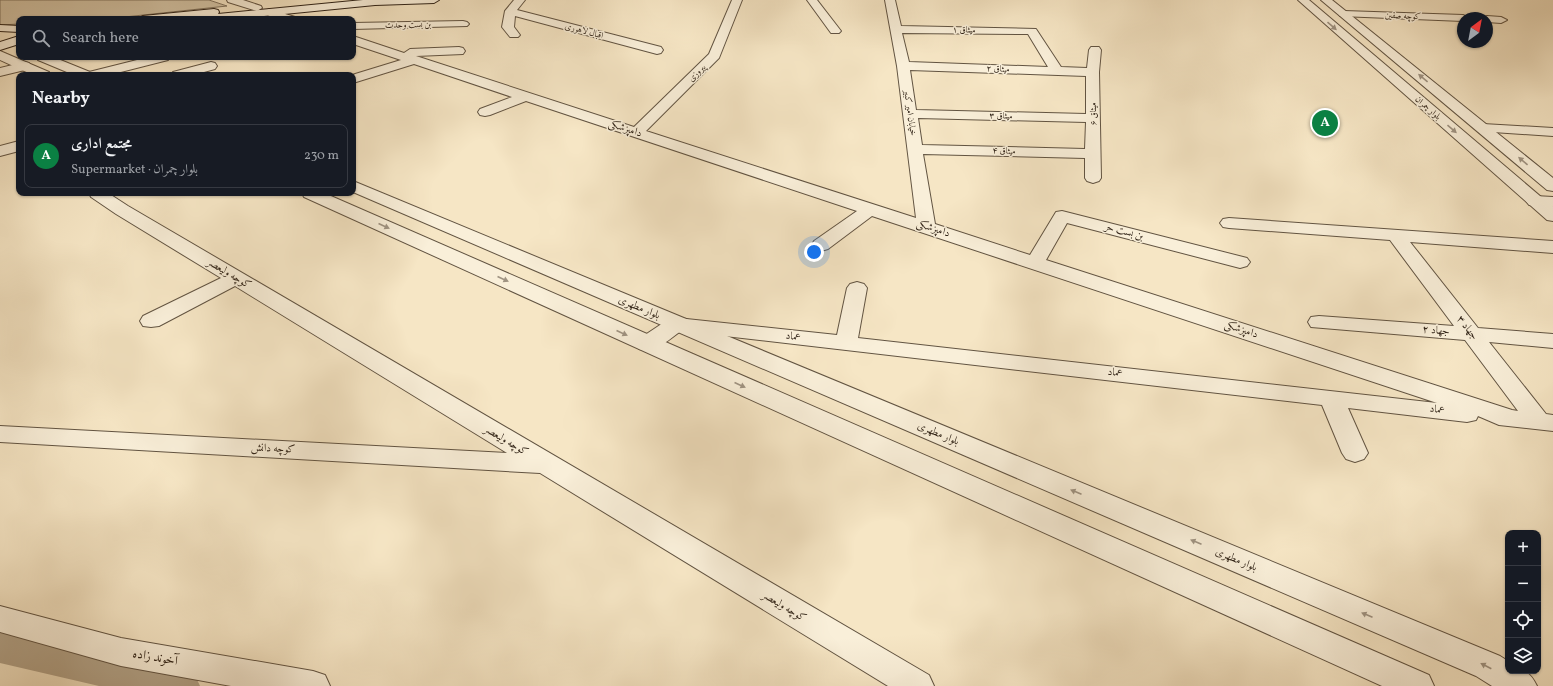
<!DOCTYPE html>
<meta charset="utf-8">
<style>
body{margin:0;font-family:Vollkorn,Amiri,serif;background:#20242c;color:#f1f3f6}
.controls{position:absolute;right:12px;bottom:12px;display:grid;overflow:hidden;border-radius:8px;box-shadow:0 1px 3px #0004}
.controls button{width:36px;height:36px;display:grid;place-items:center;padding:0;border:0;border-bottom:1px solid #363941;background:#171b24;color:#f1f3f6;font:20px sans-serif}
.compass{position:absolute;left:1457px;top:12px;width:36px;height:36px;border-radius:50%;background:#171b24;box-shadow:0 1px 3px #0004;rotate:32deg}
.you{position:absolute;left:814px;top:252px;width:14px;height:14px;margin:-10px;border:3px solid #fff;border-radius:50%;background:#1a73e8;box-shadow:0 0 0 6px #1a73e833}
.badge{display:grid;place-items:center;width:26px;height:26px;border-radius:50%;background:#0b8043;color:#fff;font-size:13px;font-weight:700}
.pin{position:absolute;translate:-50% -50%;border:2px solid #fff;box-shadow:0 1px 4px #0006}
.list{margin:0;padding:0;list-style:none}
h2{display:flex;justify-content:space-between;align-items:center;height:52px;margin:0;padding:0 16px;font-size:17px}
h2 small{font-size:13px;font-weight:400;color:#9ea1a6}
.list li{display:grid;grid-template-columns:26px 1fr auto;gap:12px;align-items:center;box-sizing:border-box;height:64px;margin:0 8px 8px;padding:0 8px;border:1px solid #363941;border-radius:8px}
.list b{display:block;font-size:15px;white-space:nowrap}
.list p{margin:0;font-size:13px;white-space:nowrap;color:#9ea1a6}
.list em{font-size:13px;font-style:normal;color:#9ea1a6}
.icon{flex:none;width:22px;height:22px;fill:none;stroke:currentColor;stroke-width:2;stroke-linecap:round;stroke-linejoin:round}
.map{position:relative;flex:none;width:1553px;height:686px;overflow:hidden}
.search{position:absolute;background:#171b24;box-shadow:0 1px 3px #0004;left:16px;top:16px;width:340px;height:44px;display:flex;align-items:center;gap:10px;box-sizing:border-box;padding:0 14px;border-radius:8px;color:#9ea1a6;font-size:15px}
.panel{position:absolute;background:#171b24;box-shadow:0 1px 3px #0004;left:16px;top:72px;width:340px;height:124px;border-radius:8px}
.map>svg:first-child{display:block}
.green{fill:#d4c5a7;stroke:#82745f}
.lines{fill:none;stroke-linecap:round;stroke-linejoin:round}
.canal{fill:#b3a48a;fill-rule:evenodd}
.minor-casing{stroke:#625442;stroke-width:2}
.tertiary-casing{stroke:#625442;stroke-width:2}
.secondary-casing{stroke:#302317;stroke-width:2}
.minor{fill:#f9efd9;fill-rule:evenodd}
.tertiary{fill:#f9efd9;fill-rule:evenodd}
.secondary{fill:#f9efd9;fill-rule:evenodd}
.oneway{fill:#9f9382}
.labels{text-anchor:middle;dominant-baseline:central;stroke-width:3;stroke-linejoin:round;paint-order:stroke}
.far-street-label{font-size:9px;fill:#302317;stroke:#f9efd9}
.street-label{font-size:11px;fill:#302317;stroke:#f9efd9}
.near-street-label{font-size:13px;fill:#302317;stroke:#f9efd9}
</style>
<div class="map">
<svg width="1553" height="686" viewBox="0 0 1553 686">
<rect width="100%" height="100%" fill="#f6e6c5"/>
<filter id="stains"><feTurbulence type="fractalNoise" baseFrequency=".005" numOctaves="4"/><feColorMatrix values="0 0 0 0 .2 0 0 0 0 .09 0 0 0 0 .02 0 0 0 .5 -.17"/></filter>
<radialGradient id="worn" r=".72"><stop offset=".6" stop-color="#630" stop-opacity="0"/><stop offset="1" stop-color="#630" stop-opacity=".3"/></radialGradient>
<path class="green" d="M0,0h209l18,6 -121,13h-87v5l-19,1z"/>
<g class="lines">
<path class="canal" d="M0,629l179,39 15,5 6,13h-101l-99,-23z"/>
<defs>
<path id="minor" d="M227,0h16l18,6 1,2 -5,3 -29,-9z
M514,0h11l-8,10 144,37 2,3 -2,3 -4,1 -142,-38 -1,11 6,8 -2,2h-8l-8,-10 3,-16z
M732,0h10l-23,58 -73,73 270,87 -19,-152 -12,-66h10l6,26 135,3 25,38 26,1 2,-18 2,-3h8l2,3 -2,22 2,106 -2,3 -6,2 -6,-2 -2,-3v-20l-162,-4 12,70 95,31 26,-43 6,-1 185,47 3,4 -3,4 -7,2 -173,-45 -21,37 466,150 6,1 -53,-71 -154,-13 -3,-5 3,-5 8,-1 135,10 -64,-86 -161,-12 -6,-1 -3,-4 3,-4 6,-1 324,23v12l-143,-11 68,86 75,6v14l-64,-6 57,72 7,1v16l-54,-6 -21,-9 -2,4 -9,2 -119,-14 20,45 -4,6 -9,3 -9,-3 -4,-6 -20,-48 -641,-74c-13,9 -25,22 -42,18l-3,-5 3,-5 30,-20 8,-1 160,17 10,-47 3,-4 7,-2 7,2 3,4 -9,50 579,65 -565,-187 -44,33 -7,2 -7,-2 -2,-4 2,-4 43,-30 -331,-110 -36,14 -5,1 -5,-1 -2,-3 2,-3 32,-12 -98,-33 -61,19 -1,-8 49,-15 -48,-16v-8l51,17 6,-4 49,-2 4,1 2,3 -2,3 -47,2 218,71 75,-73zM902,33l126,1 20,33 -139,-5zM910,70l176,6v38l-170,-4zM918,118l168,4 -1,27 -163,-4z
M807,0h10l24,31 -2,2h-8z
M269,9l26,8 2,2c-11,0 -26,1 -33,-7z
M1344,11l119,4 6,3h-6v3l-123,-5 -1,-2z
M1487,16l14,1 6,3 -6,3 -14,-1v-4h-5z
M463,21l4,1 2,2 -2,2 -114,3v-6z
M149,57h21l-2,3 -59,15h-21l1,-3z
M25,62l4,1 2,3 -2,3 -29,7v-8z
M211,62l4,1 2,3 -2,3 -22,6h-21l1,-3z
M1483,124l70,4v8l-75,-5 -2,-3 2,-3z
M19,141v10l-19,5v-10z
M89,193h19l20,13 801,469 5,11h-46l-348,-213 -540,-31v-16l507,27 -272,-167 -76,40 -8,1 -8,-1 -3,-5 3,-5 78,-38 -105,-64 -25,-17z
M1535,196l18,1v10l-24,-2 -3,-4 3,-4z"/>
<path id="tertiary" d="M1298,0h11l244,207v14l-6,-1z
M1321,0h11l221,178v13l-6,-1z
M0,51l49,21 1,3h-17l-33,-15z
M36,57h17l37,15 1,3h-17l-36,-15z
M353,181l1147,475 8,5v10c17,0 21,-1 29,15h-45l-16,-10 -1123,-484z
M302,193h22l1105,482 5,11h-52l-1078,-489z
M0,606l121,32 192,33 12,4 5,11h-99l-110,-20 -121,-34z"/>
<path id="secondary" d="M363,0h76l-5,3 -59,2 -142,14h-40l2,-2 -19,2h-39l6,-3 71,-7 4,1 1,2 -1,2z
M0,25l19,1v6l-19,-1z
M19,36v8l-19,6v-8z"/>
</defs>
<use href="#minor" class="minor-casing"/>
<use href="#tertiary" class="tertiary-casing"/>
<use href="#secondary" class="secondary-casing"/>
<use href="#minor" class="minor"/>
<use href="#tertiary" class="tertiary"/>
<use href="#secondary" class="secondary"/>
</g>
<defs><path id="oneway-solid" d="M-6-.8H1V-3.2L6.5 0L1 3.2V.8H-6Z"/></defs>
<g class="oneway">
<use href="#oneway-solid" transform="translate(1332 26) rotate(41)"/>
<use href="#oneway-solid" transform="translate(1423 78) rotate(-140)"/>
<use href="#oneway-solid" transform="translate(1452 129) rotate(41)"/>
<use href="#oneway-solid" transform="translate(1523 161) rotate(-140)"/>
<use href="#oneway-solid" transform="translate(384 226) rotate(24)"/>
<use href="#oneway-solid" transform="translate(503 279) rotate(24)"/>
<use href="#oneway-solid" transform="translate(622 333) rotate(24)"/>
<use href="#oneway-solid" transform="translate(740 385) rotate(24)"/>
<use href="#oneway-solid" transform="translate(1076 492) rotate(-157)"/>
<use href="#oneway-solid" transform="translate(1196 542) rotate(-157)"/>
<use href="#oneway-solid" transform="translate(1367 615) rotate(-157)"/>
<use href="#oneway-solid" transform="translate(1486 666) rotate(-153)"/>
</g>
<g class="labels">
<g class="far-street-label">
<text transform="translate(1403 16) rotate(2)">کوچه صفین</text>
<text transform="translate(408 25) rotate(-1)">بن بست وحدت</text>
<text transform="translate(964 30) rotate(1)">میثاق ۱</text>
<text transform="translate(584 31) rotate(15)">اقبال لاهوری</text>
<text transform="translate(998 69) rotate(2)">میثاق ۲</text>
<text transform="translate(697 73) rotate(-45)">پیروزی</text>
<text transform="translate(1428 108) rotate(41)">بلوار چمران</text>
<text transform="translate(910 113) rotate(82)">خیابان امیر کبیر</text>
<text transform="translate(1093 114) rotate(-90)">میثاق ۶</text>
<text transform="translate(1001 116) rotate(1)">میثاق ۳</text>
<text transform="translate(1004 151) rotate(2)">میثاق ۴</text>
</g>
<g class="street-label">
<text transform="translate(625 129) rotate(18)">دامپزشکی</text>
<text transform="translate(933 229) rotate(18)">دامپزشکی</text>
<text transform="translate(1124 232) rotate(15)">بن بست حر</text>
<text transform="translate(229 274) rotate(31)">کوچه ولیعصر</text>
<text transform="translate(639 308) rotate(23)">بلوار مطهری</text>
<text transform="translate(1467 328) rotate(52)">جهاد ۳</text>
<text transform="translate(1241 330) rotate(18)">دامپزشکی</text>
<text transform="translate(1436 331) rotate(5)">جهاد ۲</text>
<text transform="translate(793 337) rotate(7)">عماد</text>
<text transform="translate(1115 373) rotate(6)">عماد</text>
<text transform="translate(1437 410) rotate(7)">عماد</text>
<text transform="translate(938 434) rotate(23)">بلوار مطهری</text>
<text transform="translate(506 441) rotate(31)">کوچه ولیعصر</text>
<text transform="translate(273 449) rotate(3)">کوچه دانش</text>
<text transform="translate(1236 560) rotate(23)">بلوار مطهری</text>
<text transform="translate(784 607) rotate(31)">کوچه ولیعصر</text>
</g>
<g class="near-street-label">
<text transform="translate(155 658) rotate(10)">آخوند زاده</text>
</g>
</g>
<rect width="100%" height="100%" filter="url(#stains)"/>
<rect width="100%" height="100%" fill="url(#worn)"/>
</svg>
<div class="controls">
<button>+</button>
<button>−</button>
<button><svg class="icon" aria-label="locate" viewBox="0 0 24 24"><circle cx="12" cy="12" r="6"/><path d="M12 2v4M12 18v4M2 12h4M18 12h4"/></svg></button>
<button><svg class="icon" aria-label="layers" viewBox="0 0 24 24"><path d="M12 4l9 5-9 5-9-5zM3 14l9 5 9-5"/></svg></button>
</div>
<svg class="compass" viewBox="-18 -18 36 36"><path d="M0-13l5 13h-10z" fill="#e53935"/><path d="M0 13l5-13h-10z" fill="#9ea1a6"/></svg>
<div class="you"></div>
<div class="pin badge" style="left:1325px;top:123px">A</div>
<div class="search"><svg class="icon" aria-label="search" viewBox="0 0 24 24"><circle cx="10" cy="10" r="6"/><path d="M15 15l6 6"/></svg>Search here</div>
<section class="panel">
<h2>Nearby<small></small></h2>
<ul class="list">
<li><span class="badge">A</span><div><b>مجتمع اداری</b><p>Supermarket · بلوار چمران</p></div><em>230 m</em></li>
</ul>
</section>
</div>
